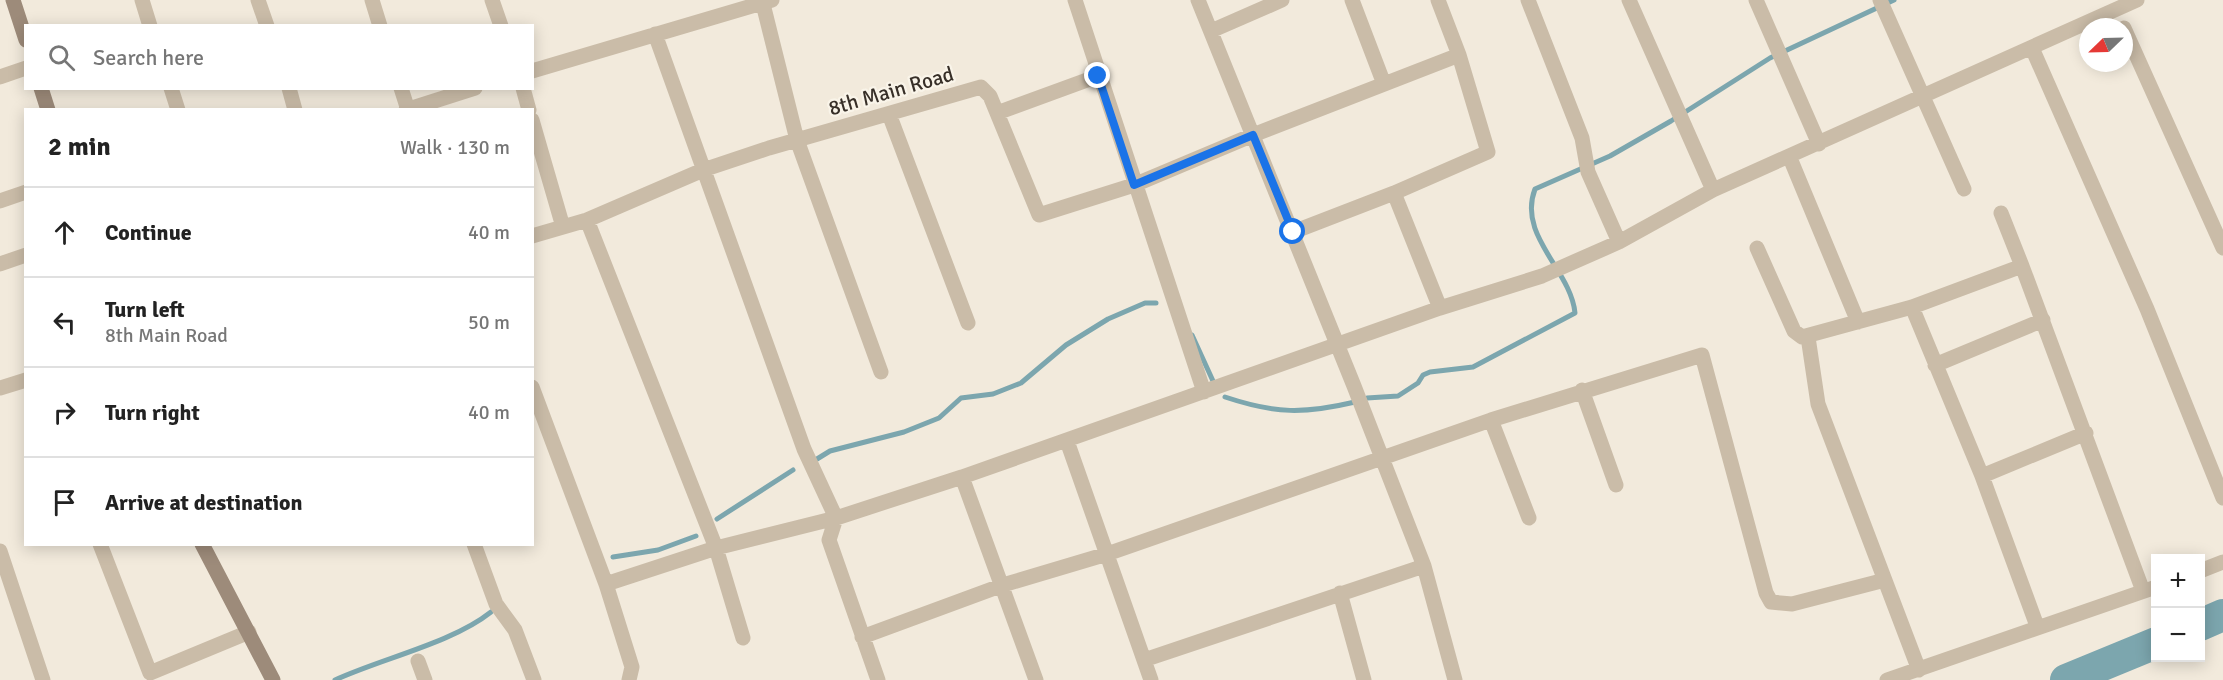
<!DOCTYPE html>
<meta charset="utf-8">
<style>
body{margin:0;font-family:Signika,sans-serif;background:#f2f2f2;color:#222}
.controls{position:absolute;right:18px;bottom:18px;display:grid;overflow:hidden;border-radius:0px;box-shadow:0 3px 15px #0003}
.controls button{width:54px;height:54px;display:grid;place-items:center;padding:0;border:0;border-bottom:2px solid #e0e0e0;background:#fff;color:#222;font:30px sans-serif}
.compass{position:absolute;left:2079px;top:18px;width:54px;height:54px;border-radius:50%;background:#fff;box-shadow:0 3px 15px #0003;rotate:247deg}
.stop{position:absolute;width:18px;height:18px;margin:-14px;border:4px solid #1a73e8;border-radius:50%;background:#fff}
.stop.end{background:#1a73e8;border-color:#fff;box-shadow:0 2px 6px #0008}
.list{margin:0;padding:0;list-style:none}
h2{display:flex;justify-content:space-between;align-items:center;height:78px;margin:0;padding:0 24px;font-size:26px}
h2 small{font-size:20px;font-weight:400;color:#767676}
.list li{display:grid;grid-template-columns:39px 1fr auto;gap:18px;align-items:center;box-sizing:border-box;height:90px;padding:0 24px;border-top:2px solid #e0e0e0}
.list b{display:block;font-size:22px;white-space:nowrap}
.list p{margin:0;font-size:20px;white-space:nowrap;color:#767676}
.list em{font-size:20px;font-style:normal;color:#767676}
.icon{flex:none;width:33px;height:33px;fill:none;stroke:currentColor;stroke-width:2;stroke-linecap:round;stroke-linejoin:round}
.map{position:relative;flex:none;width:2223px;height:680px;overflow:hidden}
.search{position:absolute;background:#fff;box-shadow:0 3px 15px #0003;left:24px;top:24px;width:510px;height:66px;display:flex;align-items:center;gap:15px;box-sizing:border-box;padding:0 21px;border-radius:0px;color:#767676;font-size:22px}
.panel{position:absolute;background:#fff;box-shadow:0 3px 15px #0003;left:24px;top:108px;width:510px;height:438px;border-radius:0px}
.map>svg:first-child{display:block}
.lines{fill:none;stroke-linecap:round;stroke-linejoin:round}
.stream{stroke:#7ca6ae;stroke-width:5}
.river{stroke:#7ca6ae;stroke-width:32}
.minor{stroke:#cabca8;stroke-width:15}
.tertiary{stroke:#cabca8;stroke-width:15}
.secondary{stroke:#9d8b7a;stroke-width:15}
.route{stroke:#1a73e8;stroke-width:8}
.labels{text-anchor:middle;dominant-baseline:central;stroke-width:4.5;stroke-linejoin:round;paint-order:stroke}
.street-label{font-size:21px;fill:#372f28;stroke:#f9f4e9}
</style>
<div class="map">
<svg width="2223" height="680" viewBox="0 0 2223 680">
<rect width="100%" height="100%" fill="#f2eadc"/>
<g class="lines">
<path class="stream" d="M1192,335l21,46
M1225,397c51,17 79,17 130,5
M1367,398l31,-2 20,-13 5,-8 7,-3 43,-5 102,-54c-4,-43 -58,-77 -40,-124l75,-33 61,-35 99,-63 124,-58
M817,459l13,-8 74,-19 35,-14 22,-20 32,-4 28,-11 45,-38 42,-26 37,-16h11
M717,519l76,-49
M613,557l45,-7 38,-14
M335,680c48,-22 117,-37 156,-68"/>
<path class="river" d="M2200,625l23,-10
M2066,680l90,-37"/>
<path class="minor" d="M142,0l8,26
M258,0l9,26
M372,0l8,26
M492,0l9,26
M762,0l35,140 84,232
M1075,0l129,392
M1352,0l32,84
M1528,0l54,138 6,34 31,70
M1629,0l84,190
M1756,0l63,144
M1880,0l84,189
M2124,28l99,220
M1211,31l71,-31
M655,34l149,415 32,69 -7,22 49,140
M2032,48l115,261 76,189
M532,71l240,-71
M0,77l26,-9
M171,88l7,22
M289,88l6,22
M401,88l7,22
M523,88l6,22
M406,110l69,-22
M997,113l101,-37
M889,114l79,209
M532,120l31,107
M1790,158l68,164
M1394,193l94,-41 -29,-97
M0,201l26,-9
M2001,213l21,53
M587,220l129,328 27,90
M1293,232l101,-39 46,115
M532,236l55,-16 116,-50 66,-22 212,-61 9,9 49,119 95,-30 119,-50 206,-80 -21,-55
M1757,248l37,83 8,6 110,-30 110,-41 121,325
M0,264l26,-9
M1912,307l70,169 55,150
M1808,337l10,67 101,266
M1935,365l108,-45
M532,387l74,197 26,83 -3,13
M1582,390l34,95
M1491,420l38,98
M1067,441l84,239
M1982,476l104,-43
M962,477l74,203
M100,544l50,129 99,-41
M474,544l22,60 19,26 19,50
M0,551l43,129
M1424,566l31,114
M2200,571l23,-9
M606,584l110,-36 120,-30 126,-41 478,-169 102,-32 77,-34 94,-52 424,-190
M1340,593l24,87
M862,637l141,-52 104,-31 384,-134 211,-65 64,238 5,9 21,2 93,-24
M1144,660l280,-94 -70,-180 -156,-386
M418,661l7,19
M1887,680l269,-93"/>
<path class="tertiary" d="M0,388l26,-8"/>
<path class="secondary" d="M13,0l13,40
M41,88l7,22
M202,544l71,136"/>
</g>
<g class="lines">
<path class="route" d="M1098,76l36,109 119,-50 40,97"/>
</g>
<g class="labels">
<g class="street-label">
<text transform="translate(891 91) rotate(-16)">8th Main Road</text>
</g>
</g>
</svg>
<div class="controls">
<button>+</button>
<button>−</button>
</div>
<svg class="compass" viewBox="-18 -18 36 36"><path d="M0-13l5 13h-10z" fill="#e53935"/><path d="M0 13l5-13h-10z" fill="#767676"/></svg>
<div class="stop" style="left:1293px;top:232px"></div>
<div class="stop end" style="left:1098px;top:76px"></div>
<div class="search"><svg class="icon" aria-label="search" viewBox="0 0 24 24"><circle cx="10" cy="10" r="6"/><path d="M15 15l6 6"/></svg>Search here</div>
<section class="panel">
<h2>2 min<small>Walk · 130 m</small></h2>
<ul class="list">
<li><svg class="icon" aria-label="ahead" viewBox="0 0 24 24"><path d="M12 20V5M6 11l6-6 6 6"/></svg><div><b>Continue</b></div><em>40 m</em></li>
<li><svg class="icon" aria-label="left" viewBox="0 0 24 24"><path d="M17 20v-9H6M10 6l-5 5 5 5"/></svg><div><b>Turn left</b><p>8th Main Road</p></div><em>50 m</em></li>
<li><svg class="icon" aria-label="right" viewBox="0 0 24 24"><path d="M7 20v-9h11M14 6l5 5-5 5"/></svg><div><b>Turn right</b></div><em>40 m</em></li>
<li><svg class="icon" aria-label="arrive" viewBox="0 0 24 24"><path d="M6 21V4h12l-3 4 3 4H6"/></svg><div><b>Arrive at destination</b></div></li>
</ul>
</section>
</div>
